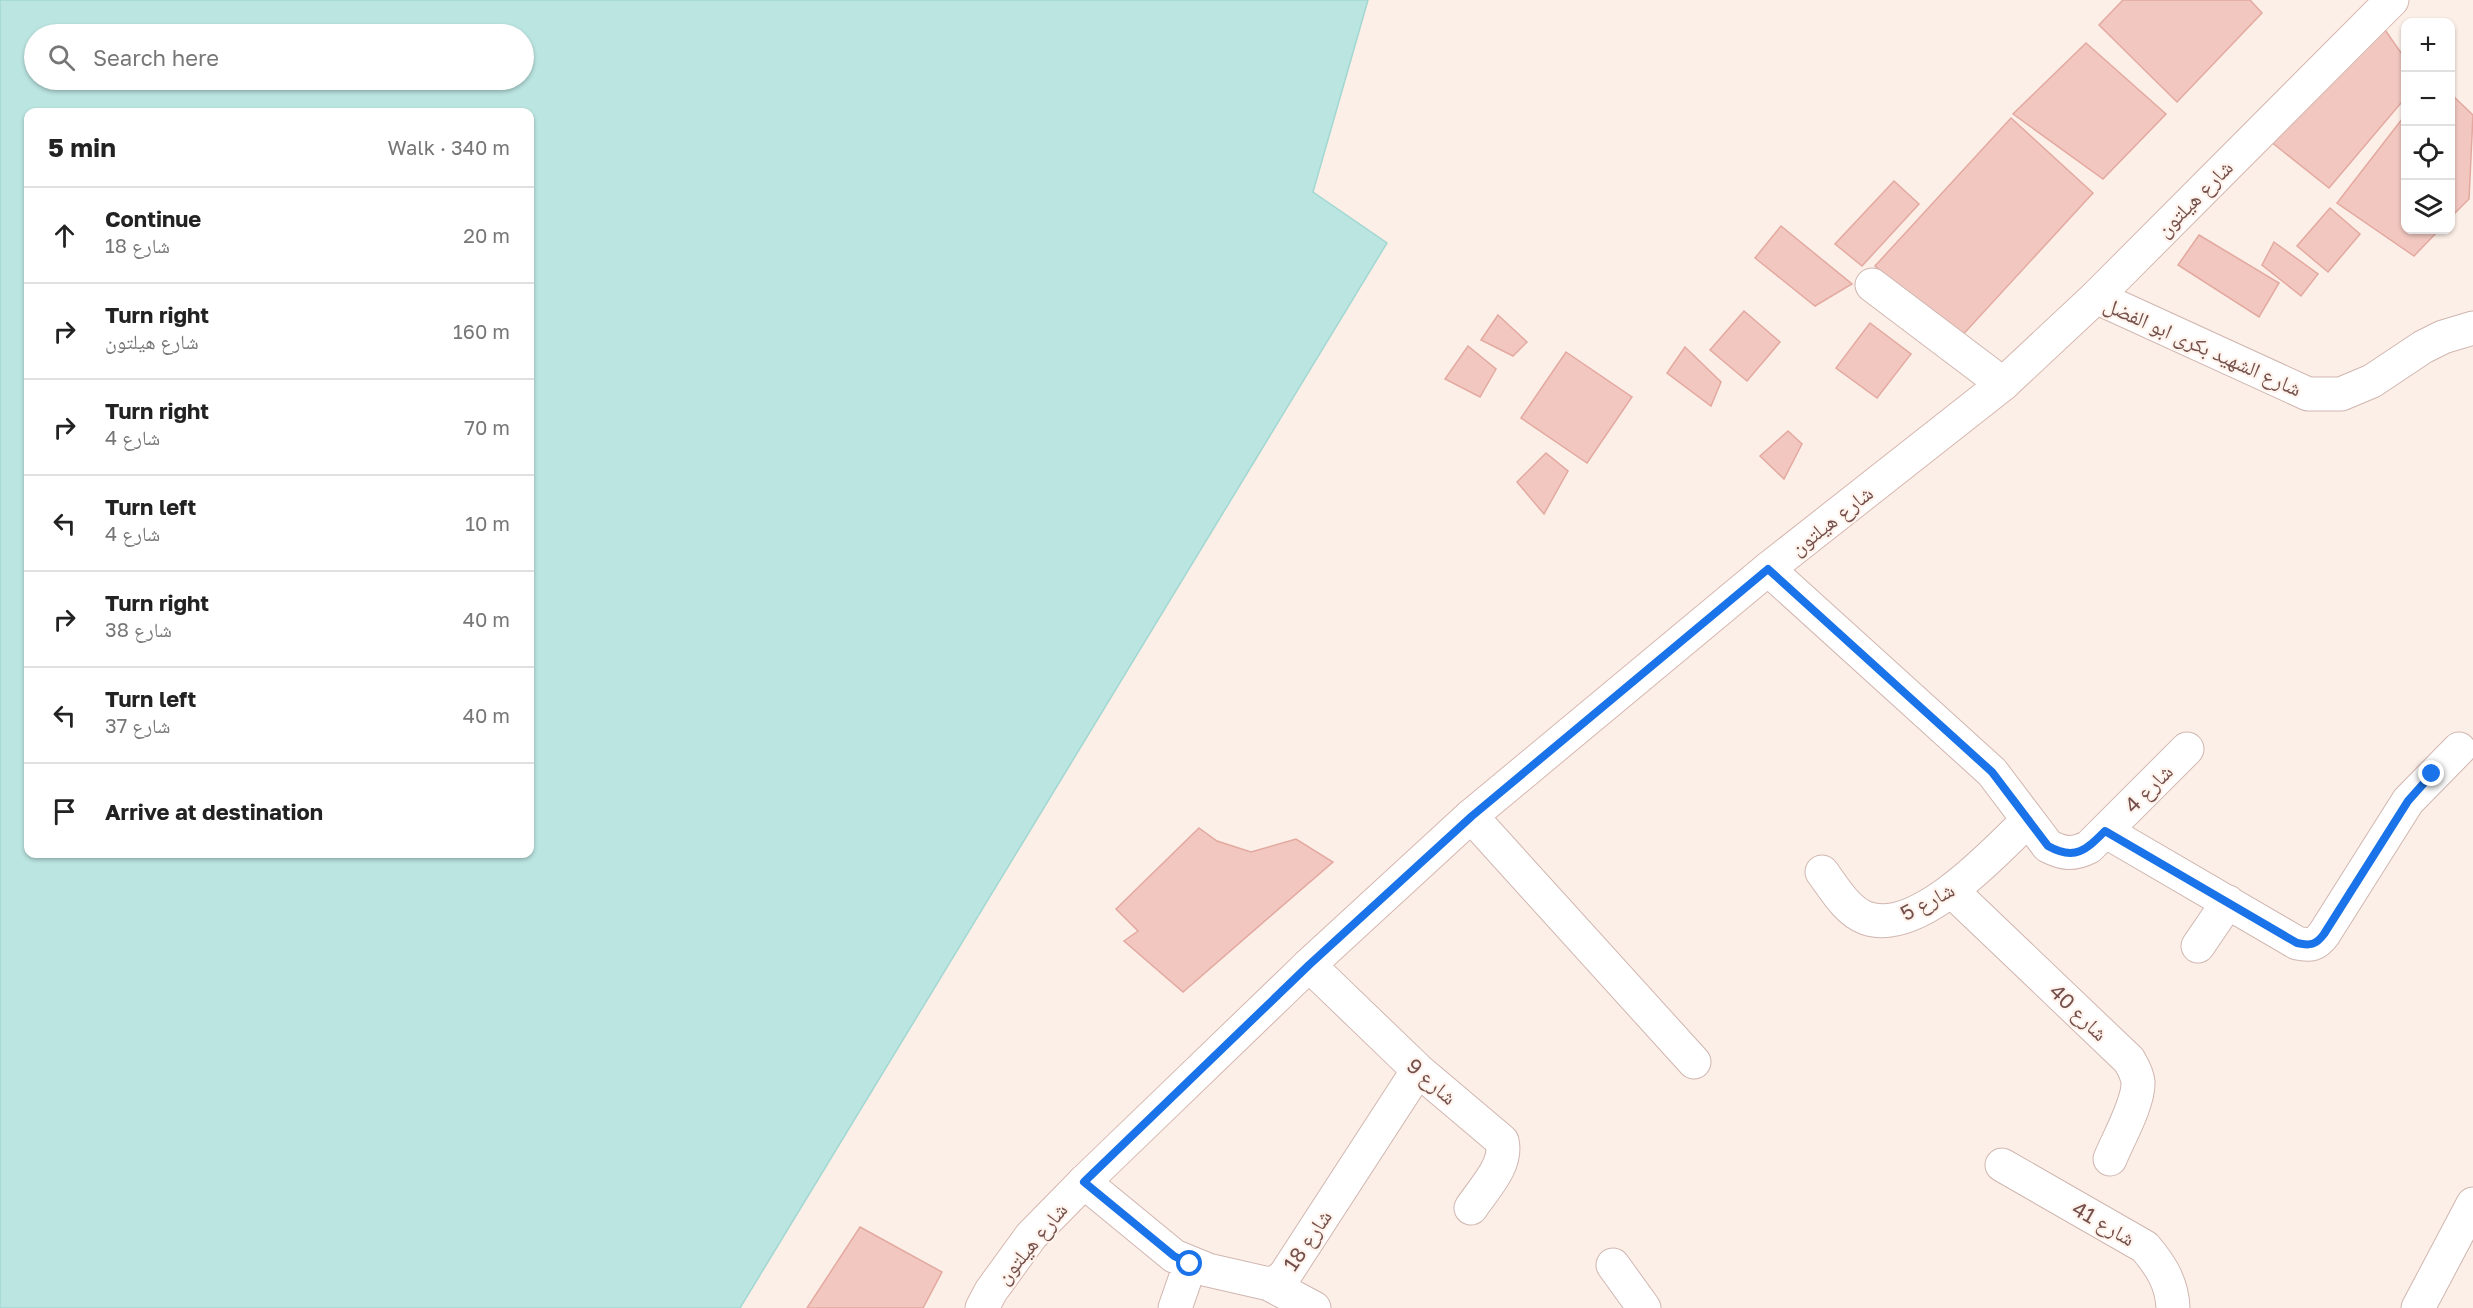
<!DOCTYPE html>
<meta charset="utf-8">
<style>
body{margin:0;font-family:"Golos Text","Noto Naskh Arabic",sans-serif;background:#f2f2f2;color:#222}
.controls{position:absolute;right:18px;top:18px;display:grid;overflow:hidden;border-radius:12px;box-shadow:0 2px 4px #0004}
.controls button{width:54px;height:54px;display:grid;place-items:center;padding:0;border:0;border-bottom:2px solid #e0e0e0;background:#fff;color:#222;font:30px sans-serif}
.stop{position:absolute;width:18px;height:18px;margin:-14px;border:4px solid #1a73e8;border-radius:50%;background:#fff}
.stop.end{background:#1a73e8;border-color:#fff;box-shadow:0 2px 6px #0008}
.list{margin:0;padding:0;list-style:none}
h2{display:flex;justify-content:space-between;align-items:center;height:78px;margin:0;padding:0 24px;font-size:26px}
h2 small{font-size:20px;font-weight:400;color:#767676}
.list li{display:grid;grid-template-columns:39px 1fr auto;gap:18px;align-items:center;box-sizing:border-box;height:96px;padding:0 24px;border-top:2px solid #e0e0e0}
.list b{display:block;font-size:22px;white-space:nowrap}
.list p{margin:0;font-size:20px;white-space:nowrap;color:#767676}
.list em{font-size:20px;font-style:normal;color:#767676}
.icon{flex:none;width:33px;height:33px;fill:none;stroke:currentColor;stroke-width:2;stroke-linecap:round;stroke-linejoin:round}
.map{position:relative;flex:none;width:2473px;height:1308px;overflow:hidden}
.search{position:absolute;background:#fff;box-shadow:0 2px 4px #0004;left:24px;top:24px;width:510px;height:66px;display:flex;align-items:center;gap:15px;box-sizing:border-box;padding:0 21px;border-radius:33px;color:#767676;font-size:22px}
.panel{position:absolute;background:#fff;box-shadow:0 2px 4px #0004;left:24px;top:108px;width:510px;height:750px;border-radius:12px}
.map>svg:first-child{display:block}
.water{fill:#bbe5e1;stroke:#a2d7d2;stroke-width:1.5;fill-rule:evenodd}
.building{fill:#f1c7bf;stroke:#e3a9a0;stroke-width:1.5}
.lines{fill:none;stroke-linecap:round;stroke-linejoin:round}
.minor-casing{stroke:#d0b6b0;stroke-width:35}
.secondary-casing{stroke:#d6b7af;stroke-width:35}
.minor{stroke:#fff;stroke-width:33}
.secondary{stroke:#fff;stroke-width:33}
.route{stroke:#1a73e8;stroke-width:8}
.labels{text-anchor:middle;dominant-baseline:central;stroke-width:4.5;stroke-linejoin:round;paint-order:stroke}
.street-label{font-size:21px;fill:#75504c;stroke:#fff4ed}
</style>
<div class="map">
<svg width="2473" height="1308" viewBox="0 0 2473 1308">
<rect width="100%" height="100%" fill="#fcefe7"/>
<path class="water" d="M0,0h1368l-55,192 74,51 -647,1065h-740zM34,34h490v46h-490zM28,112h502v742h-502z"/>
<path class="building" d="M2123,0h127l12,13 -85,89 -78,-77z
M2383,27l23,33v37l-77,91 -59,-47z
M2086,43l80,71 -63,65 -90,-65z
M2450,93l23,22 -4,84 -19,19z
M2406,114v116h33l-25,26 -77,-53z
M2011,118l82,75 -135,147 -83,-74z
M1894,181l25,23 -57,62 -27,-22z
M2330,208l30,26 -32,38 -31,-26z
M1781,226l71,58 -37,22 -60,-48z
M2199,235l80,48 -20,34 -81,-52z
M2274,242l44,32 -17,22 -39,-31z
M1744,311l36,31 -33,39 -37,-31z
M1498,315l29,27 -14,14 -32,-16z
M1870,323l41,31 -34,44 -41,-30z
M1468,346l28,23 -16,28 -35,-18z
M1685,347l36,35 -10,24 -44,-33z
M1566,352l66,45 -45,66 -66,-45z
M1788,431l14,13 -18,35 -24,-23z
M1546,453l22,18 -24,43 -27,-32z
M1199,828l18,13 34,11 45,-13 37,23 -150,130 -59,-51 14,-10 -22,-22z
M860,1227l82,45 -19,36h-116z"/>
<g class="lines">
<defs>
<path id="minor" d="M1872,285l131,99
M2096,297l212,97h33l31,-13 51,-34 20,-10 30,-9
M1768,569l224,203 56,74c16,8 25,9 41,1l98,-98
M1471,816l223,246
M2105,831l192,112c13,3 19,2 27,-9l84,-133 51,-52
M1822,872c12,16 25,39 44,46 52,19 129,-66 162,-98
M1952,891l177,169c4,7 8,13 9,22 1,21 -20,57 -28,77
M2198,946l30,-44
M1309,965l109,105 84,71c6,24 -18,47 -31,67
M2002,1165l143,82c16,19 27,36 28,61
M1084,1182l90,74 34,14 61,14 9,-3 7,-6 133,-205
M1613,1265l31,43
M1269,1284l45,24
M1175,1308l15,-43
M2418,1308l55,-104"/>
<path id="secondary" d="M982,1308l9,-17 40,-55 53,-54 225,-217 162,-149 297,-247 235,-185 93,-87 296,-297"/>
</defs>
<use href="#minor" class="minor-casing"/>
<use href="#secondary" class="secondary-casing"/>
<use href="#minor" class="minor"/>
<use href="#secondary" class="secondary"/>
</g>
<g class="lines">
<path class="route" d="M1190,1264l-16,-8 -90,-74 225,-217 163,-149 296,-247 224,203 56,74c27,15 38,4 57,-15l192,112c13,3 19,2 27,-9l84,-133 24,-27"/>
</g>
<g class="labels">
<g class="street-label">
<text transform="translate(2194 198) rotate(-45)">شارع هيلتون</text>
<text transform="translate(2203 346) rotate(24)">شارع الشهيد بكرى ابو الفضل</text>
<text transform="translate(1831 520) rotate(-38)">شارع هيلتون</text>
<text transform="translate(2148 788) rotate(-45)">شارع 4</text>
<text transform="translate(1927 901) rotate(-28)">شارع 5</text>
<text transform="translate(2079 1012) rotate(44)">شارع 40</text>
<text transform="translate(1432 1081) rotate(41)">شارع 9</text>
<text transform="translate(2104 1223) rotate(30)">شارع 41</text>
<text transform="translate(1307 1240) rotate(-56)">شارع 18</text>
<text transform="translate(1031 1243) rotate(-50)">شارع هيلتون</text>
</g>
</g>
</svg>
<div class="controls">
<button>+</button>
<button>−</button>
<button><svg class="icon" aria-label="locate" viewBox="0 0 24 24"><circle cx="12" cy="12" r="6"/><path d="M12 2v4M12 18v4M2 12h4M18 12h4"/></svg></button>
<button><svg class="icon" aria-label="layers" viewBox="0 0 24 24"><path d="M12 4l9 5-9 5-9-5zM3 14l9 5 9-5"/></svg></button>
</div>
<div class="stop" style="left:1190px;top:1264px"></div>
<div class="stop end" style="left:2432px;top:774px"></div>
<div class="search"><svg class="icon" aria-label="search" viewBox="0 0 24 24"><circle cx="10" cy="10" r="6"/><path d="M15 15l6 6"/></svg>Search here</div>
<section class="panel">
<h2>5 min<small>Walk · 340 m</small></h2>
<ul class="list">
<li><svg class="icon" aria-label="ahead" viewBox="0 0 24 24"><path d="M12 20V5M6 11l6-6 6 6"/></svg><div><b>Continue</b><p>شارع 18</p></div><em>20 m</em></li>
<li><svg class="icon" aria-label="right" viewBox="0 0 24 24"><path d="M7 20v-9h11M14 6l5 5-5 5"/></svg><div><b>Turn right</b><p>شارع هيلتون</p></div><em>160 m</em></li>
<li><svg class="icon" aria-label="right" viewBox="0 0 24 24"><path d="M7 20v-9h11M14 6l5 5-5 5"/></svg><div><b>Turn right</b><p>شارع 4</p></div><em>70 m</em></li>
<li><svg class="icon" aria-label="left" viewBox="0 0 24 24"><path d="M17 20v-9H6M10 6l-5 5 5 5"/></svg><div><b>Turn left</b><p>شارع 4</p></div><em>10 m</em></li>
<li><svg class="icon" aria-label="right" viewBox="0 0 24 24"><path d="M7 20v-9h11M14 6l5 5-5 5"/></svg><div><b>Turn right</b><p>شارع 38</p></div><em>40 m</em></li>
<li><svg class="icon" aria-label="left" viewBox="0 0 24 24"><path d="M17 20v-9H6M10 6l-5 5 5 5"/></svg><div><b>Turn left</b><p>شارع 37</p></div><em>40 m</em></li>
<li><svg class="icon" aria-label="arrive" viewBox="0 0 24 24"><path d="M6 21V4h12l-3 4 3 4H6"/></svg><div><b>Arrive at destination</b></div></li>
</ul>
</section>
</div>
